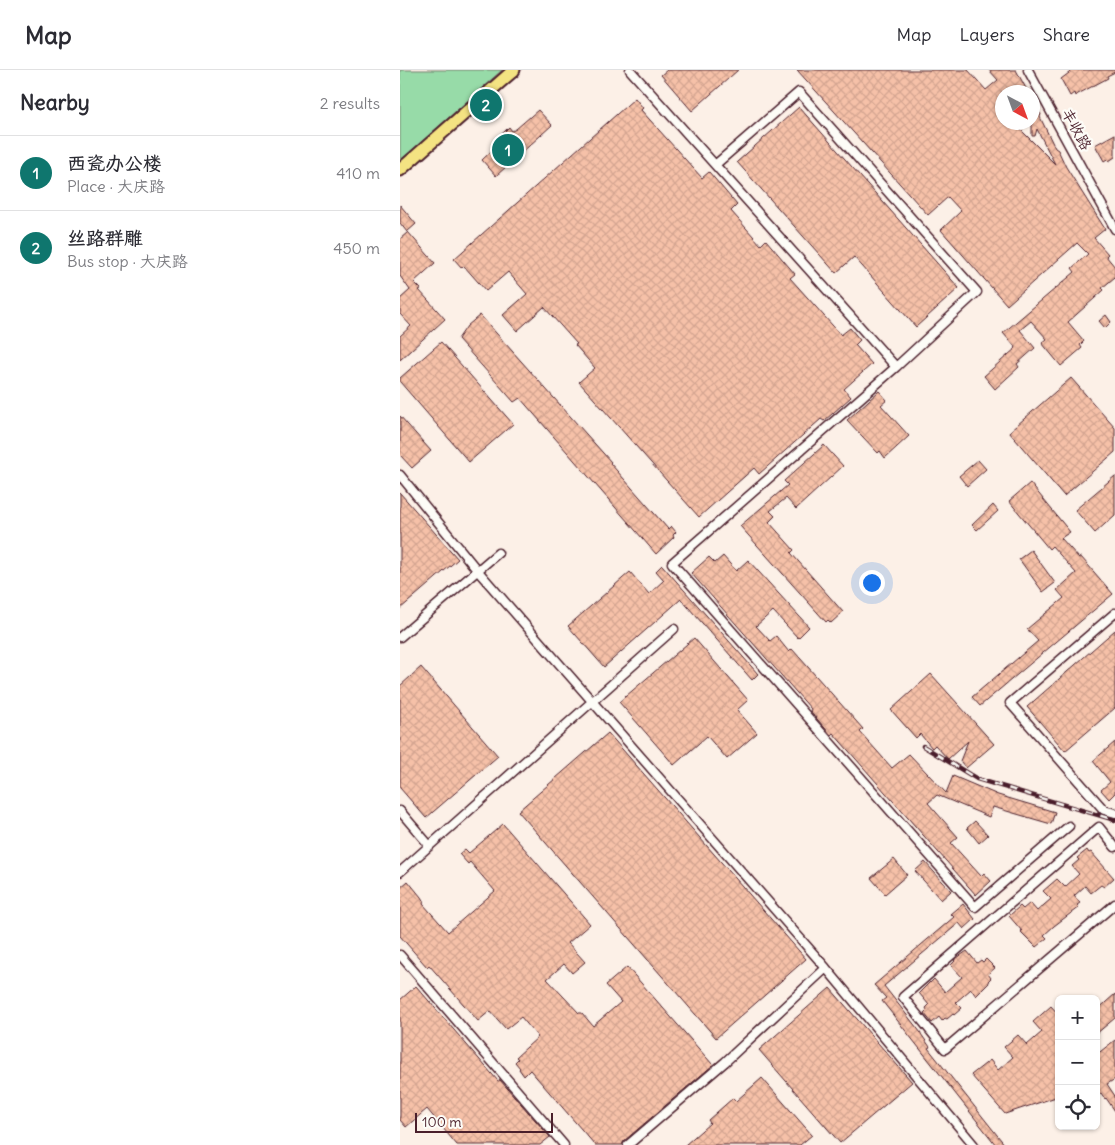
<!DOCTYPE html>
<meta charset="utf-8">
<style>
body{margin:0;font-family:Delius,"LXGW WenKai TC",sans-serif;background:#f7f7f7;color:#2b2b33}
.controls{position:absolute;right:15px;bottom:15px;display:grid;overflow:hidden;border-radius:8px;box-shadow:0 1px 4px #0004}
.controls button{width:45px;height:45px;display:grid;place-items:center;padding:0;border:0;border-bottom:1px solid #e1e1e2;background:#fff;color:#2b2b33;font:25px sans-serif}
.compass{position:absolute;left:595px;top:15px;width:45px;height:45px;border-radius:50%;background:#fff;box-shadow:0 1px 4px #0004;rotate:139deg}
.scale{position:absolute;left:15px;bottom:12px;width:138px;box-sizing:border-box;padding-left:5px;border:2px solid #4a1f2b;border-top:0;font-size:14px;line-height:18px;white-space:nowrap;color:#4a1f2b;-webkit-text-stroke:4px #fdfcf7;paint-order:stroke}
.you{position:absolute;left:471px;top:512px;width:18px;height:18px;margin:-12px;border:4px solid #fff;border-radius:50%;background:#1a73e8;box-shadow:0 0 0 8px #1a73e833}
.badge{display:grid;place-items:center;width:32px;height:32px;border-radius:50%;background:#0f766e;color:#fff;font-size:16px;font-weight:700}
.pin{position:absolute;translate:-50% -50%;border:2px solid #fff;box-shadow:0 1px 5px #0006}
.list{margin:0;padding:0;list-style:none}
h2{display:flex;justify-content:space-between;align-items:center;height:65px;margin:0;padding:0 20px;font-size:21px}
h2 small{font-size:16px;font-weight:400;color:#7c7c81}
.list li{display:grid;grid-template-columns:32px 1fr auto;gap:15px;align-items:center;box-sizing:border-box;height:75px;padding:0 20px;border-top:1px solid #e1e1e2}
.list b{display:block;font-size:19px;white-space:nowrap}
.list p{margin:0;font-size:16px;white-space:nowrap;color:#7c7c81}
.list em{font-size:16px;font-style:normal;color:#7c7c81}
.icon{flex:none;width:28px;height:28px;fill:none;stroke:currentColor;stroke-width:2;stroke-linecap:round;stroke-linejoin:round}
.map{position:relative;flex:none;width:715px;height:1075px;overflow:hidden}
header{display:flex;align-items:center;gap:30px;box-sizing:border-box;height:70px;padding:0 25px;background:#fff;border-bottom:1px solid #e1e1e2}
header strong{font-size:24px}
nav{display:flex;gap:28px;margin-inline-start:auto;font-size:18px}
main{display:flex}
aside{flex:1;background:#fff}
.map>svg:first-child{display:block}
.park{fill:#97dba8;stroke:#707d6a}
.building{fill:url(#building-cross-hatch);stroke:#4a1f2b}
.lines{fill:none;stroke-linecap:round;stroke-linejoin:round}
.street-casing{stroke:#4a1f2b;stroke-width:11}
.primary-casing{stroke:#4a1f2b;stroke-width:15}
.street{stroke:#fdfcf7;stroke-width:8}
.primary{stroke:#f4e382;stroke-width:11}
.rail-casing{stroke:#4a1f2b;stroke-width:4.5}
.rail{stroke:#fdfcf7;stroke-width:2.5;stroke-dasharray:8;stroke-linecap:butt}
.labels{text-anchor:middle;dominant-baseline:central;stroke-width:4.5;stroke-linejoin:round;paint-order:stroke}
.street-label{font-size:15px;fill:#4a1f2b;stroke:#fdfcf7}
</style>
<header>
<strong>Map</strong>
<nav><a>Map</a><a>Layers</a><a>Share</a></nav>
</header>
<main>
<aside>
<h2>Nearby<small>2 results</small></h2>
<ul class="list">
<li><span class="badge">1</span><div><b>西瓷办公楼</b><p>Place · 大庆路</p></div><em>410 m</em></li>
<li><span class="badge">2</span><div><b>丝路群雕</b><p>Bus stop · 大庆路</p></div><em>450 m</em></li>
</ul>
</aside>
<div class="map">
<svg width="715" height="1075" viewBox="0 0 715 1075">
<defs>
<pattern id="building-cross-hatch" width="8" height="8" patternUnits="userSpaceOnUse" patternTransform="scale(1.25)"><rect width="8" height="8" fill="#f6c1a8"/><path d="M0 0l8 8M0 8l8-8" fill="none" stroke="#d4a591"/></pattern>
</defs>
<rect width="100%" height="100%" fill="#fcf0e7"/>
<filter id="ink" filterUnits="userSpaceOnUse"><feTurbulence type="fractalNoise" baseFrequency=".02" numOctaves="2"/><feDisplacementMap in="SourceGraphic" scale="10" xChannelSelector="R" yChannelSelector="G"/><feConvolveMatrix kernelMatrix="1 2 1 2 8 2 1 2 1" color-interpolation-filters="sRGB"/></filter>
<g filter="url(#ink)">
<path class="park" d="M0,0h102l-102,91z"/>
<path class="building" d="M267,0h71l-46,41 -31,-36z
M397,0h171l18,20 12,-10 -9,-10h27l12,22h-26v30h11l42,42 -18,-35 -2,7h-3v-31l9,9 -1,3 15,31 3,2 8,17 39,62 -11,9 14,16 -2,2 9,11v10l-13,11 2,2 -36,32 16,19 -4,4 2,3 -21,18 -19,-23 5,-4 -16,-18 -11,9 15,18 -18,16 2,3 -24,22 -11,-13 32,-28 -13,-15 72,-61 -3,-4 16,-14 -11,-11 -70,62 -66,-75 20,-19 -13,-14 -20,18z
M673,0h42v2l-8,4 1,2 -30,16 -3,2 -1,-3 -4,3 -9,-17z
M235,28l8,10 -2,2 61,68 7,-6 28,33 -6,6 30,34 5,-5 29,34 -5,4 51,57 9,-7 10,12 -5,5 17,19 -28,25 7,8 -27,24 -3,-2 -62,55 -5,-6 -55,49 -120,-135 16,-14 -20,-23 2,-1 -33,-37 -27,24 -14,-16 24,-21 -19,-22 -22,19 -22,-25 -2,2 -8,-9z
M399,37l160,181 -43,39 -62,-70 -18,16 -99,-111z
M138,40l14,15 -56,51 -14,-16 20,-19 3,-3 -3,-4 7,-7 3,4 4,-2z
M715,64v23l-6,4 -2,-2 -3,2 -9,-16z
M0,135l16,19 -9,8 -7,-9z
M8,162l27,31 -21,19 7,7 -2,1 26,29 -45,41v-24l11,-10 -11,-12v-15l10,-9 -10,-14v-37z
M80,245l131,147 -1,1 58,66 3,-3 5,6 -3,3 1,2 -18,17 -136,-156 -6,4 -56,-63 9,-13z
M706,245l5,7 -6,6 -6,-7z
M41,272l72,82 -44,38 -69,-80v-4z
M671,308l44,50v24l-51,44 -55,-64z
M479,321l8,9 -6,5 28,31 -24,22 -5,-7 -2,2 -31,-33z
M0,346l31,35 -19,17 -12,-13z
M424,375l19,21 -47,43 -10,-11 -16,13 5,5 -6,6 25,28 -3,3 52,59 -12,11 -3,-3 -2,2 -86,-96 48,-41 -4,-4z
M578,390l8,9 -19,17 -8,-10z
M715,406v39l-20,18 -20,-23z
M630,413l40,49 -9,6 18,20 2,-1 32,37 -133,112 -8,-9 66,-56 -11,-12 37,-31 -7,-8 19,-17 -24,-27 -3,3 -40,-48z
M0,423l58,66 -58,50z
M593,435l5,6 -21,19 -5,-5z
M631,480l24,33 -12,9 -24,-33z
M323,486l13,15 12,-11 61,67 -11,11 -25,-27 -17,15 14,15 6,-5 13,16 3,-3 71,80 -3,3 32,36 17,-14 37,39 7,-17 45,19 57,17 -4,12 -58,-17 -4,10 -52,-22 -9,8 30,34 -7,6 30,33 3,-3 7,8 -15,14 -143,-162 -2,2 -21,-24 1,-2 -120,-136 18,-16 6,6z
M262,495l96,109 -6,6 -71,-81 -77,68 -36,-41 62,-54 19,22 15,-14 -8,-9z
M715,560v78l-50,43 -38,-44z
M294,568l54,62 -11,10 20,23 -30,26 -20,-23 -33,29 -55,-63z
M21,597l77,89 -72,62 -26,-30v-102z
M531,604l63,70 -28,24 -6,-7 8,-20 -20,18 -13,-14 -3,3 -12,-14 -4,4 -25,-28z
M208,663l198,226 -90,79 -198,-227z
M715,672v51l-6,6 -8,-9 9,-8 -17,-21z
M575,751l13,14 -9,8 -12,-15z
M103,754l87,100 -22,19 17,19 -13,11 -8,-9 -17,15 32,34h3l11,13 28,-24 -15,-17 21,-18 86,98 -89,76 -2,4h-27l-65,-75 -6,6 -5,-7 1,-1 -5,-6 3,-3 -2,-2 22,-20 -17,-20 -15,12 -16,-18 -12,10 -49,-56 -2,2 -27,-31v-48l8,-7 13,16 3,5 -1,2 25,28 47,-41 -25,-29 -2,2 -9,-10 6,-5 4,4z
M687,780l2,3 2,-1 23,26 -10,9 -3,-2 -10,8 -6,-7 -11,10 6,7 -3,2 2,2 -25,19 -10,9 3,3 -11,9 -15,-15 1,-1 -13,-15 11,-10 3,3 7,-6 7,8 14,-12 -8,-8 14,-12 8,8 14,-13 -7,-8 7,-6 -2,-2z
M494,789l13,16 -22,19 -14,-16z
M525,792l26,29 -10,9 -26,-29z
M563,834l12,15 -11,10 -5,-6 -75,63 37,47v1l9,13 -2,1 77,97h-9l-114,-144 4,-3 -12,-13 80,-68 -3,-3z
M567,881l10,12 4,-3 2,2 3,-3 9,9 -7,6 3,4 -3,3 1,2 -13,13 -5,-7 -15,13 6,6 -8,7 -1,-1 -6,5 -2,-1 -3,3 -3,-4 -7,6 -8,-10 3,-3 -1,-2 3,-3 -10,-12 11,-11v1l4,-4 11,13 17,-15 -11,-12 4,-4 -1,-1z
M16,916l82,95 2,-1 50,57 -10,8h-83l-30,-36 -21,18 -6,-7v-120z
M430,918l82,94 -72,61 -81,-93z
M715,924v24l-19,16v-23z
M651,936l8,9v81l-54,18 -34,-39 19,-15 8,10 15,-13 -9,-10 14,-12 9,10 15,-13 -9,-10z
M715,970v39l-8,5 8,12v15l-9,-13 -1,1 -4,-6 -2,1 -3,-7v-32z
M362,1008l50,57 -12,10h-115l25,-22 -2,-3 25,-22 3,3z"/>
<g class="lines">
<defs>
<path id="street" d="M230,0l266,297 81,-75 -178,-200 -84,73
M628,0l87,159
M496,297l-224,196 303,344 94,-81
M0,405l77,95 349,398 148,177
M715,543l-105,90 94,107 11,3
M0,567l98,-84
M0,741l29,34
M715,777l-16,-20 -196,170 42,52 170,-145
M0,802l274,-243
M0,885l164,190
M228,1075l97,-83 101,-94"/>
<path id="primary" d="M0,100l114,-100"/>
</defs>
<use href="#street" class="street-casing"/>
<use href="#primary" class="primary-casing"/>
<use href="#street" class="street"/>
<use href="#primary" class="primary"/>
<defs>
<path id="rail" d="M523,676l54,33 138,41"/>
</defs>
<use href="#rail" class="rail-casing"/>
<use href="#rail" class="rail"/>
</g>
</g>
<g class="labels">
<g class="street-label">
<text transform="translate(677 59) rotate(61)">丰收路</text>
</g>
</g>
</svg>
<div class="controls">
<button>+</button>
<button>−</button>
<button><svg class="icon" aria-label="locate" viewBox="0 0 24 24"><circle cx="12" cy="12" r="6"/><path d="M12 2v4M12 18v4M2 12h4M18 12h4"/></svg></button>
</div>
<svg class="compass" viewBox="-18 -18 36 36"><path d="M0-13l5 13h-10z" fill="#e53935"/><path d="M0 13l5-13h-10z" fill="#7c7c81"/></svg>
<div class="scale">100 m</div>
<div class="you"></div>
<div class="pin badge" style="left:108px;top:80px">1</div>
<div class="pin badge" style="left:86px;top:35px">2</div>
</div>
</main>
